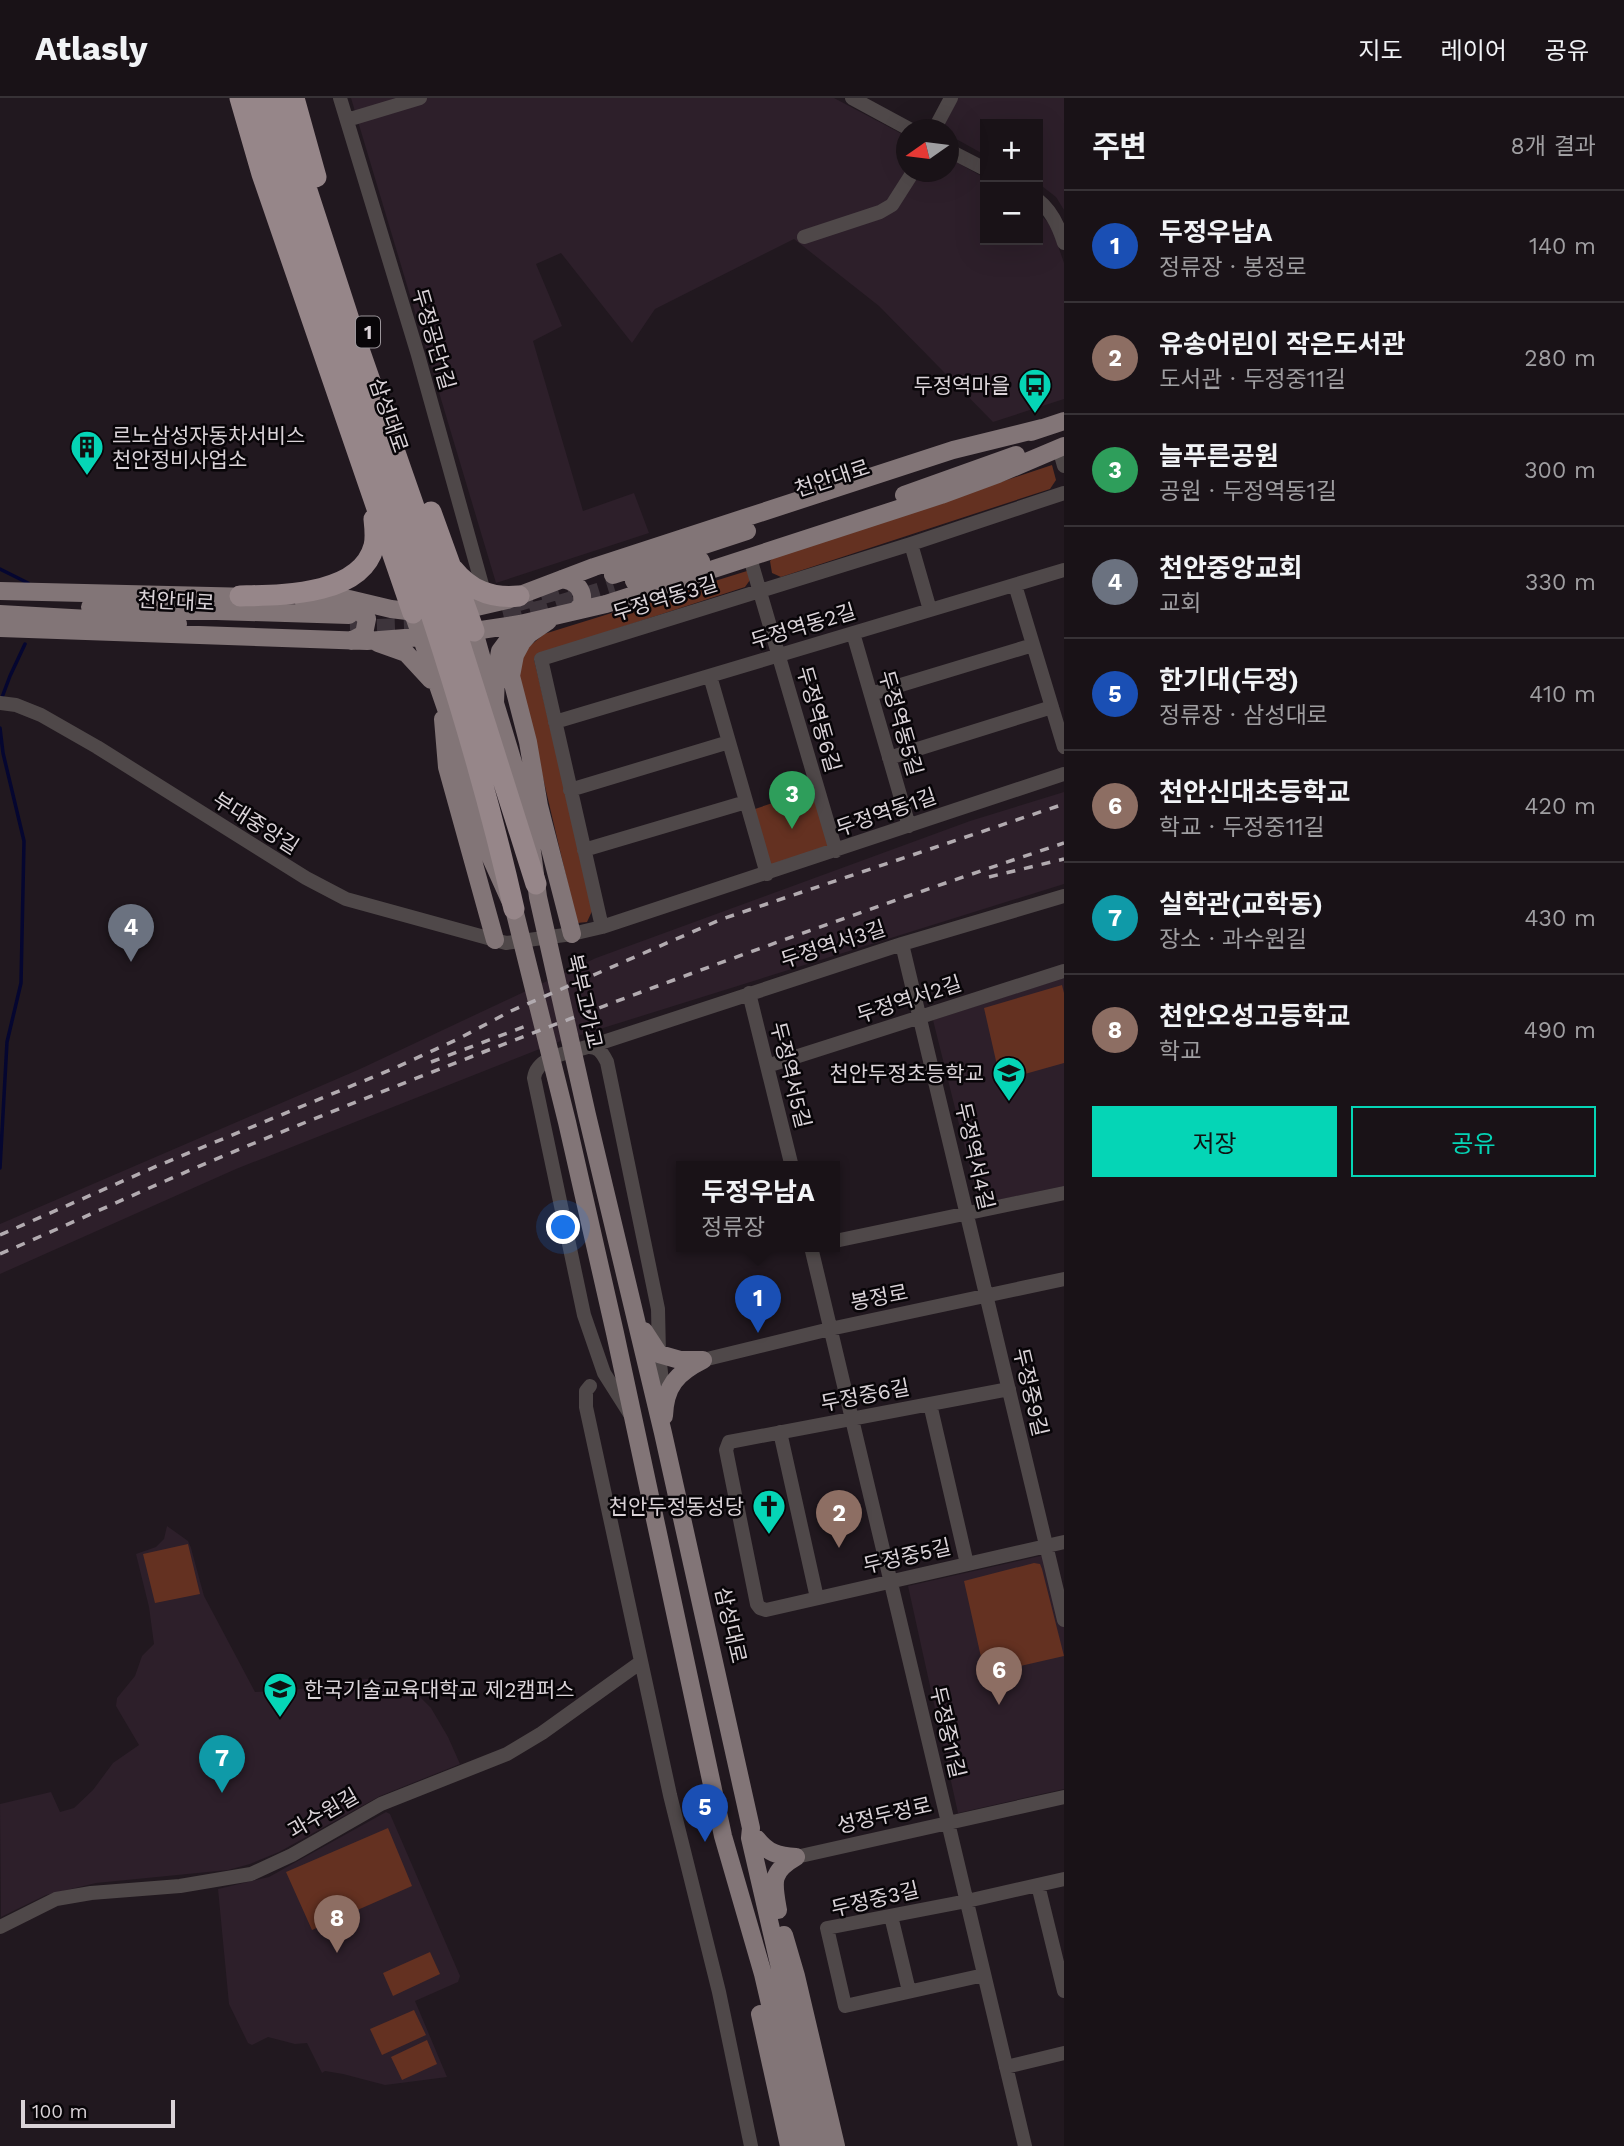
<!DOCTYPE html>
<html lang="ko">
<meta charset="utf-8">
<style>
body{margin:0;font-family:"Work Sans","Noto Sans KR",sans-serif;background:#221b20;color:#f1f3f6}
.controls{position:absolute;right:21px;top:21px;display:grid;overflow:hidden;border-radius:0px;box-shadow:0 7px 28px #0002}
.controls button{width:63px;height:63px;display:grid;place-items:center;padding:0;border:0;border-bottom:2px solid #373236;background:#191217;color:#f1f3f6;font:35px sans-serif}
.compass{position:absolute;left:896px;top:21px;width:63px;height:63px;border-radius:50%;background:#191217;box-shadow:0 7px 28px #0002;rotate:256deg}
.scale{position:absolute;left:21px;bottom:18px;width:154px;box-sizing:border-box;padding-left:7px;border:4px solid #dad3d8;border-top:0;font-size:19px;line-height:24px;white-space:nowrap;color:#dad3d8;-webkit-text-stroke:5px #080508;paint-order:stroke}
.you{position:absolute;left:564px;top:1130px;width:24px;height:24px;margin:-18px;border:5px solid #fff;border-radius:50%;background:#1a73e8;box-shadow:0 0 0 10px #1a73e833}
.badge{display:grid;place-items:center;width:46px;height:46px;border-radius:50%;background:#05d5b6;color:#fff;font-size:23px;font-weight:700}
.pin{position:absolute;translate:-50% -58px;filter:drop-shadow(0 2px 4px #0008)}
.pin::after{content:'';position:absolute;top:37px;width:24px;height:21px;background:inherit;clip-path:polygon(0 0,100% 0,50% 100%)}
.popup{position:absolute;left:676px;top:1063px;width:164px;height:91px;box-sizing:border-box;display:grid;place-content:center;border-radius:0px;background:#191217;filter:drop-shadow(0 2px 5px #0005);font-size:23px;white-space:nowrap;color:#9f9ea1}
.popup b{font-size:26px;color:#f1f3f6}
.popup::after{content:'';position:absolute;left:50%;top:100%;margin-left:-14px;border:14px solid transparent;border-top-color:#191217}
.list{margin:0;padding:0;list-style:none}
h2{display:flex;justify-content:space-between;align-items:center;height:91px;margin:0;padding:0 28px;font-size:30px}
h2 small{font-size:23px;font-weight:400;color:#9f9ea1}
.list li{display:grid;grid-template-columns:46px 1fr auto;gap:21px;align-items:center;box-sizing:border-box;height:112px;padding:0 28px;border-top:2px solid #373236}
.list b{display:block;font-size:26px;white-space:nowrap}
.list p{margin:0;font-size:23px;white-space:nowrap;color:#9f9ea1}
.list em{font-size:23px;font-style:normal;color:#9f9ea1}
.actions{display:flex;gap:14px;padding:21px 28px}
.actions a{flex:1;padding:16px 0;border:2px solid #05d5b6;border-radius:0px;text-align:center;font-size:24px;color:#05d5b6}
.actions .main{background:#05d5b6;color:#111}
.map{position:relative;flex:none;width:1064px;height:2048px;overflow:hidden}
header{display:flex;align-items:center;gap:42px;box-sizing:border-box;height:98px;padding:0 35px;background:#191217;border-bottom:2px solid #373236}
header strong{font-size:33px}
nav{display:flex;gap:38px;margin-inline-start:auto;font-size:24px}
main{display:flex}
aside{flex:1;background:#191217}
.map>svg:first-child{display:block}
.built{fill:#2d1f2a}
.green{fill:#643121}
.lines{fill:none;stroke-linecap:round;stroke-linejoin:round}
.stream{stroke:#050630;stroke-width:3.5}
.major-tunnel{stroke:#3d343b;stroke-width:18;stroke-dasharray:18 9;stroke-linecap:butt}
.minor{stroke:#4f4849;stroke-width:14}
.major{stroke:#827577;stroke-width:18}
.highway{stroke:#968689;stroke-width:21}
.rail{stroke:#b2abb0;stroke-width:3.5;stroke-dasharray:9 9;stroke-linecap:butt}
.labels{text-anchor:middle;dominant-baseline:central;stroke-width:5;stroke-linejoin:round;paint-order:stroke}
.shield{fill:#080508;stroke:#9b959a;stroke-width:2}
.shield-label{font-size:19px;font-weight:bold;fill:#dad3d8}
.street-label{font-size:21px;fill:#dad3d8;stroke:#080508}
.poi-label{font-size:21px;fill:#dad3d8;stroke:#080508;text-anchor:end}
</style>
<header>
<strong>Atlasly</strong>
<nav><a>지도</a><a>레이어</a><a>공유</a></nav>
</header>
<main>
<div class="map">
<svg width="1064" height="2048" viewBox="0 0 1064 2048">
<rect width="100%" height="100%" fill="#21181f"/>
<path class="built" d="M351,0h483l72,38v36h42l1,-14 36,20v62h53v-27l13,12 13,38v136l-71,23 -114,-116 -85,-67 -139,70 -23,34 -71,-90 -25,11 26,62 -29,15 50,170 51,-18 15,40 -153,50z
M958,0h106v112l-8,-13 -18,-14v-59h-53v31l-36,-20 -1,-5 -3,-6z
M1064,694v92l-509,159 -319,126 -236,105v-50l360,-155 236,-111 374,-137z
M1064,880v208l-85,18 -46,-184z
M167,1428l21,15 3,7 13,48 51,96 39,-2 72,-11 24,2 26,12 15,15 17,29 12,27 -80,32 -101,56 -29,12 -22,6 -132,13 -50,12 -45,22 -1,-113 51,-12 9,20 14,-4 19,-18 20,-27 26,-18 -23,-39 1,-8 18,-22 7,-20 12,-12 -5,-37 -13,-53 20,-7 8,-8z
M1049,1456l15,67v168l-106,24 -50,-227z
M386,1714l4,2 70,162 -2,6 -43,19 32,76 -62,8 -42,-11 -18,-3 -3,2 -15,-30 -12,1 -27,-7 -16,8 -4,-2 -19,-39 -11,-115 51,-12z"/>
<path class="green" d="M1052,367l4,15 -6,9 -269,88 -9,-4 -2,-12 3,-3z
M747,473l3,9 -5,7 -209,68 -2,4 59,250 -6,13 -10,1 -60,-256 7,-16 20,-17z
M814,691l18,60 -63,20 -17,-59z
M1062,887l2,8v70l-57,16 -8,-5 -15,-66z
M188,1446l12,50 -45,9 -12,-49z
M1034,1465l6,1 2,5 22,87 -70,16 -6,-1 -5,-5 -19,-85z
M388,1730l24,58 -100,44 -26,-58z
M430,1854l10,22 -47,22 -10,-23z
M414,1912l12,25 -44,20 -12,-26z
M427,1942l10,24 -35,16 -11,-23z"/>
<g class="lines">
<path class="stream" d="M0,471l28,14
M1,602l9,-24 15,-32
M0,630l3,25 21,88 -3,142 -14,59 -7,126"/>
<path class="major-tunnel" d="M515,505l74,-21
M504,520l42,-10 68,-21
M350,531l81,-3"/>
<path class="minor" d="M340,0l78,257 66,237
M852,0l59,32
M347,22l73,-22
M934,32l17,-32
M948,52l37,19
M1038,102c13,10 21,27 26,43
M804,139l76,-25 12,-7 21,-33
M1059,350l5,18
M911,446l19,66
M750,460l86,293
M1015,487l49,162
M853,535l56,193
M710,578l57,198
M871,596l162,-49
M0,605l16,2 25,10 56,32 209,131 40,21 160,44 66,-9 30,-7 462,-153
M555,624l509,-152
M889,660l163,-51
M570,692l159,-48
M584,752l162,-48
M602,829l-61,-268 370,-115 153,-51
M902,846l162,676
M749,895l43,174
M588,949l314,-103 162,-48
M767,968l297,-95
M835,1143l229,-48
M811,1149l214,899
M703,1262l127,-31 234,-50
M590,1288l-4,5v16l84,388 49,197 32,154
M1009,1291l-280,53 -3,8 31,154 3,4 6,2 298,-68
M930,1306l37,160
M630,1316l-26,-41 -20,-58 -50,-237c3,-22 34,-25 53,-31 11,-1 15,5 20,15l51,247 1,45 5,46
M780,1334l37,166
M796,1759l268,-60
M1038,1787l26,106
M891,1818l18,75
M0,1829l56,-28 35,-6 89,-7 71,-12 41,-19 89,-51 126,-50 35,-21 99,-71
M984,1877l-139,31 -18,-78 140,-27 97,-22
M1006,1969l58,-14"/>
<path class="major" d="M1031,334l33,-11
M904,397l112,-40
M613,477l134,-44
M562,481c14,3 22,9 20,25l-6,7
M634,483l67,-20
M0,493l253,6
M302,500l47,1 42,10 32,4
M349,502l18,19 -3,15 -13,7
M90,509l259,8
M455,514l52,-12 87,-33 359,-117 89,-22
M413,515l48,139 30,106 23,51 53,213 48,211 108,503 40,138 40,172
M0,516l178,10
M548,523l-19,13 -7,8 -7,13 -4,21 17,66 11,64 33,128
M520,526l-20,27 -4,23 -1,29 27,89 7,37 9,68 49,218 76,318 88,395 -1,10 71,308
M0,530l367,13 63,-5
M474,533l16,57
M461,535l59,-9 86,-20 335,-109 57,-21 66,-28
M378,545l28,10 25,27
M443,621l4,48 48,173
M644,1233l15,23 21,6h23
M664,1318c1,-30 13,-43 39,-56
M757,1741c11,14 21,17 39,18
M778,1812c-5,-28 -8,-38 18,-53
M784,1837l12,41 40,170
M760,1916l29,132"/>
<path class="highway" d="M240,0l22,76 151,439
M256,0c32,97 64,194 98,291 60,171 120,342 160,520
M277,0l77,237 87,249 95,300
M294,0l22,79
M431,414l43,119
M453,471c17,21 38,30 66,27
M240,498c41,-1 121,0 134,-50 2,-8 1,-18 0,-27"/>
<path class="rail" d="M989,779l75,-18
M431,964l95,-36
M0,1137l157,-69 238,-98 63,-29 53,-28 211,-92 342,-115
M0,1156c86,-37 171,-77 257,-112 265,-108 536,-209 807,-299"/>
</g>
<defs>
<symbol id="bus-pin" viewBox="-11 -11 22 30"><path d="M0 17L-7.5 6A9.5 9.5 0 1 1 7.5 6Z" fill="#05d5b6" stroke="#080508"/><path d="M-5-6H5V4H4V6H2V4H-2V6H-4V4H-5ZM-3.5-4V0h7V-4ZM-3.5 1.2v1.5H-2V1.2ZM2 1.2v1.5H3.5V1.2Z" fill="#111"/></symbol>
<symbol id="building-pin" viewBox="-11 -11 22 30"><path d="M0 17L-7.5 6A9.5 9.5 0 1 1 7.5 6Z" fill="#05d5b6" stroke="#080508"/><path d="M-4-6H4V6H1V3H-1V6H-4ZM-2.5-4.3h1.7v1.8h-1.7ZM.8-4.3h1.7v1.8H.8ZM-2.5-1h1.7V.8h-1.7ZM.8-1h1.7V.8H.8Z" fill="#111"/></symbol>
<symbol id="school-pin" viewBox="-11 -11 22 30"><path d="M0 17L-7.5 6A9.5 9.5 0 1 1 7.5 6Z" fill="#05d5b6" stroke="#080508"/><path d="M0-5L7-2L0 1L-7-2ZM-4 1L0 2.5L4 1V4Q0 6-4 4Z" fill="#111"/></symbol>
<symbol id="church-pin" viewBox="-11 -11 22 30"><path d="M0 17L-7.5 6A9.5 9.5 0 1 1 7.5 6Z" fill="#05d5b6" stroke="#080508"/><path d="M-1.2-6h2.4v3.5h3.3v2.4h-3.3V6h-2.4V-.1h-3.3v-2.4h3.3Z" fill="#111"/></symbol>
<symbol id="university-pin" viewBox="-11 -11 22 30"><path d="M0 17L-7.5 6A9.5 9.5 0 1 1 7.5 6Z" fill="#05d5b6" stroke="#080508"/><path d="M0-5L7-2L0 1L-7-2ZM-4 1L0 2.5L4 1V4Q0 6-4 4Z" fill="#111"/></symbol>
</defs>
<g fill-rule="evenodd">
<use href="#bus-pin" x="1016" y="268" width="38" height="52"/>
<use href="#building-pin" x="68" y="330" width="38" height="52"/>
<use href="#school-pin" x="990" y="956" width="38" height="52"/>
<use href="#church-pin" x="750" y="1389" width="38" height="52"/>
<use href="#university-pin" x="261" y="1572" width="38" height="52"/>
</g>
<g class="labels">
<rect class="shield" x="356" y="218.5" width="24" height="31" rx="5"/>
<g class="shield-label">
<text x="368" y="234">1</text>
</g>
<g class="street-label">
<text transform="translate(434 241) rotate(74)">두정공단1길</text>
<text transform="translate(389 317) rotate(71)">삼성대로</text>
<text transform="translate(832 380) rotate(-18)">천안대로</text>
<text transform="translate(665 500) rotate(-17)">두정역동3길</text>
<text transform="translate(176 503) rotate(3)">천안대로</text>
<text transform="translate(803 528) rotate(-17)">두정역동2길</text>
<text transform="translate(819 621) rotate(74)">두정역동6길</text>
<text transform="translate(901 625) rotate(74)">두정역동5길</text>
<text transform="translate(886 714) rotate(-19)">두정역동1길</text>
<text transform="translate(256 725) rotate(32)">부대중앙길</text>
<text transform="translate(833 846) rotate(-18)">두정역서3길</text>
<text transform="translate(909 901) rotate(-18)">두정역서2길</text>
<text transform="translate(585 903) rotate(77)">북부고가교</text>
<text transform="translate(791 977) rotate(76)">두정역서5길</text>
<text transform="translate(975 1058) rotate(77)">두정역서4길</text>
<text transform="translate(879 1199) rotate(-11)">봉정로</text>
<text transform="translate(1031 1294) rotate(77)">두정중9길</text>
<text transform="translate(865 1297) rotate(-11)">두정중6길</text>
<text transform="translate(907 1458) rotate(-13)">두정중5길</text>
<text transform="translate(731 1527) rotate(77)">삼성대로</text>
<text transform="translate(948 1634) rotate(77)">두정중11길</text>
<text transform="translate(323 1715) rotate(-30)">과수원길</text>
<text transform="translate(884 1717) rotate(-13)">성정두정로</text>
<text transform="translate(875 1801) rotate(-13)">두정중3길</text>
</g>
<g class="poi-label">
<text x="1010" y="287">두정역마을</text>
<text x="112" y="337" text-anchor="start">르노삼성자동차서비스<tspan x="112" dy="24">천안정비사업소</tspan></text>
<text x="984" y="975">천안두정초등학교</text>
<text x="744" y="1408">천안두정동성당</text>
<text x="304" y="1591" text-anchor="start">한국기술교육대학교 제2캠퍼스</text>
</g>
</g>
</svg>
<div class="controls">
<button>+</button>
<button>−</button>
</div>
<svg class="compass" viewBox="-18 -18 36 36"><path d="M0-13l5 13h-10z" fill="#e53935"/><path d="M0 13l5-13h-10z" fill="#9f9ea1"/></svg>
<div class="scale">100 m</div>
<div class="you"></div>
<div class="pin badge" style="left:758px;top:1235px;background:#1a4fb4">1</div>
<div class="popup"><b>두정우남A</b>정류장</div>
<div class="pin badge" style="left:839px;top:1450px;background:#8d6e63">2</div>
<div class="pin badge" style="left:792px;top:731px;background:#2e9e5b">3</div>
<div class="pin badge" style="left:131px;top:864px;background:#6b7280">4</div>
<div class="pin badge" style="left:705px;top:1744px;background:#1a4fb4">5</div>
<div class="pin badge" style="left:999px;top:1607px;background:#8d6e63">6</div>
<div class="pin badge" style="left:222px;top:1695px;background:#0f9aa8">7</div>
<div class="pin badge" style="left:337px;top:1855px;background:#8d6e63">8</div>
</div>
<aside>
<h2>주변<small>8개 결과</small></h2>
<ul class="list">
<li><span class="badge" style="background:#1a4fb4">1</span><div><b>두정우남A</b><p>정류장 · 봉정로</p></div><em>140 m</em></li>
<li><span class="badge" style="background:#8d6e63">2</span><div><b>유송어린이 작은도서관</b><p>도서관 · 두정중11길</p></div><em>280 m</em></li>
<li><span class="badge" style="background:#2e9e5b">3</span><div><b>늘푸른공원</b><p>공원 · 두정역동1길</p></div><em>300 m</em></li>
<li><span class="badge" style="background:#6b7280">4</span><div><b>천안중앙교회</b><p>교회</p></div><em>330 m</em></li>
<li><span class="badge" style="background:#1a4fb4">5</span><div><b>한기대(두정)</b><p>정류장 · 삼성대로</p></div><em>410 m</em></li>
<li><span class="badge" style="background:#8d6e63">6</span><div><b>천안신대초등학교</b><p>학교 · 두정중11길</p></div><em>420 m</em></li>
<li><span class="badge" style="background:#0f9aa8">7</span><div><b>실학관(교학동)</b><p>장소 · 과수원길</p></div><em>430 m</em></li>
<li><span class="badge" style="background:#8d6e63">8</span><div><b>천안오성고등학교</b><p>학교</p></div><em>490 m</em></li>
</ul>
<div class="actions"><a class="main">저장</a><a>공유</a></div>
</aside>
</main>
